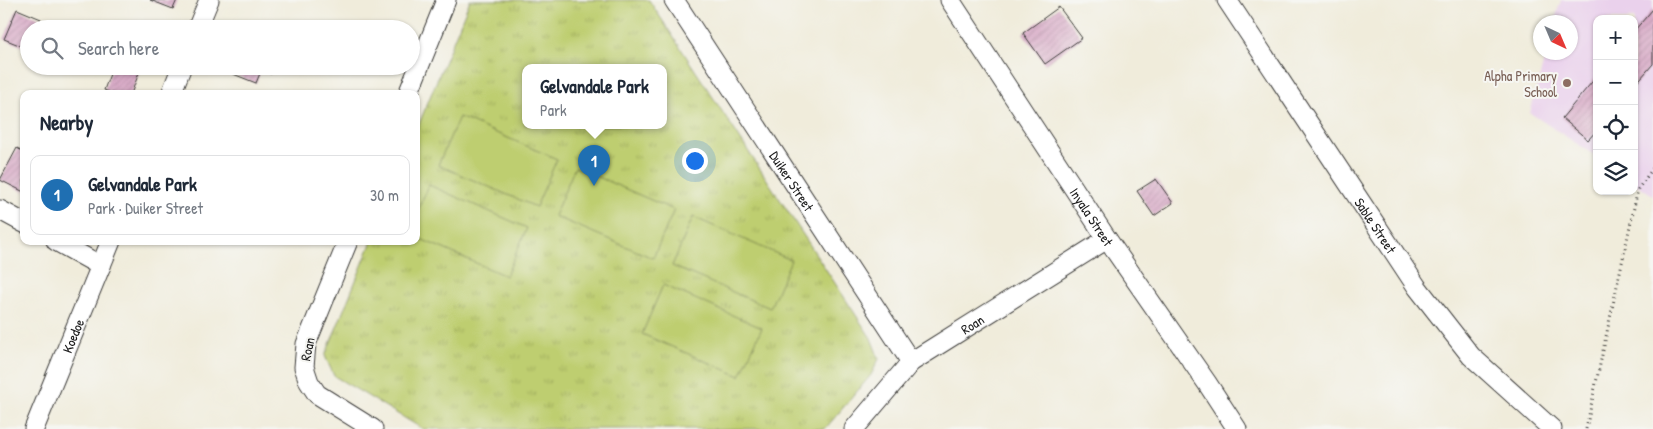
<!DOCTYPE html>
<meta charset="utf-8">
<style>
body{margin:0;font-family:"Patrick Hand",sans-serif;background:#f6f6f7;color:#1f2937}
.controls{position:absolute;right:15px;top:15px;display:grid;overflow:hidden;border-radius:10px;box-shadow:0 1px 4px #0004}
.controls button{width:45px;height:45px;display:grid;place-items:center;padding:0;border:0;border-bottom:1px solid #e0e1e3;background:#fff;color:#1f2937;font:25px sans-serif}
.compass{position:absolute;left:1533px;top:15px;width:45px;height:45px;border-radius:50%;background:#fff;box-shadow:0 1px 4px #0004;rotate:136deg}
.you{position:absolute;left:694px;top:160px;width:18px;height:18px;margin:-12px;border:4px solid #fff;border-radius:50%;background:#1a73e8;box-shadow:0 0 0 8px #1a73e833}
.badge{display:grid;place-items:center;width:32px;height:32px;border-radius:50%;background:#1f6fb2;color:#fff;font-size:16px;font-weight:700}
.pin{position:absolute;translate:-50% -41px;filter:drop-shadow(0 1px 2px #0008)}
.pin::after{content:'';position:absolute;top:26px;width:18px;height:15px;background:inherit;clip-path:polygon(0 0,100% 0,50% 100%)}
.popup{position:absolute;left:522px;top:64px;width:145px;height:65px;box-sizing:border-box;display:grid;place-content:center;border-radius:10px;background:#fff;filter:drop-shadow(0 1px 4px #0005);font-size:16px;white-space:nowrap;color:#747a83}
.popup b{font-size:19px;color:#1f2937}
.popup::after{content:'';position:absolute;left:50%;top:100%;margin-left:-10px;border:10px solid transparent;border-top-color:#fff}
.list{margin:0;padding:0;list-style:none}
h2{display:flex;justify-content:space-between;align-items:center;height:65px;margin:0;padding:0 20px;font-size:21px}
h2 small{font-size:16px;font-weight:400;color:#747a83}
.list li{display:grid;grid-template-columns:32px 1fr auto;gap:15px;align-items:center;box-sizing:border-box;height:80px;margin:0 10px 10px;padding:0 10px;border:1px solid #e0e1e3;border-radius:10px}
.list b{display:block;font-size:19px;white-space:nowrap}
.list p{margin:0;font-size:16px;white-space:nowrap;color:#747a83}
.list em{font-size:16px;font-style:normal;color:#747a83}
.icon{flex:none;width:28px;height:28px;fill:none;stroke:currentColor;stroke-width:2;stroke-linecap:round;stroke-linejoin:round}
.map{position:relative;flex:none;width:1653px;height:429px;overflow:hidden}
.search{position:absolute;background:#fff;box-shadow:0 1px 4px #0004;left:20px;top:20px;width:400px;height:55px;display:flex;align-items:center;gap:12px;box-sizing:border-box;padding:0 18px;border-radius:28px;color:#747a83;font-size:19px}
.panel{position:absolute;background:#fff;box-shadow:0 1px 4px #0004;left:20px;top:90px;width:400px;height:155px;border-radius:10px}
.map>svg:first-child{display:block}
.built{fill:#ead1ec}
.grass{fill:url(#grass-tufts);stroke:#6d7546;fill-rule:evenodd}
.pitch{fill:#bece70;stroke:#6d7546}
.building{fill:url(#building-hatch)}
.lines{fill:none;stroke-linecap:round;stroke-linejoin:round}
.minor-casing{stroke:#3c3b39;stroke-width:21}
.path{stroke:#3c3b39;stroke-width:3;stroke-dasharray:1 4;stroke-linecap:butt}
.minor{stroke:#fff;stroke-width:19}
.education-dot{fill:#8d6e63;stroke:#f6f6f2;stroke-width:2}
.labels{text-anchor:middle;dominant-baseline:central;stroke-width:4;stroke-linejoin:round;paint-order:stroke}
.education-label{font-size:14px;fill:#785e54;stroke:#f6f6f2;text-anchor:end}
.street-label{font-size:14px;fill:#1c1c1c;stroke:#f6f6f2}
</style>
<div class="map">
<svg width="1653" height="429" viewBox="0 0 1653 429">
<defs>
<pattern id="grass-tufts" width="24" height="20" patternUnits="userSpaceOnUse" patternTransform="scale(1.25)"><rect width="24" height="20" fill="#bece70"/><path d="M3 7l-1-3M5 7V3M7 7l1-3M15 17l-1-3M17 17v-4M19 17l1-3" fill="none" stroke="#a3b060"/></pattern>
<pattern id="building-hatch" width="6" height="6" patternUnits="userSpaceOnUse" patternTransform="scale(1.25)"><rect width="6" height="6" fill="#d7a7c5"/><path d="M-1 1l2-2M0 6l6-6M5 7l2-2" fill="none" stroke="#b88fa9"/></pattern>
</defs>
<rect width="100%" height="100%" fill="#f6f6f2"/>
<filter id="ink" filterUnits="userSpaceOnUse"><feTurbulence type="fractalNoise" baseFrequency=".02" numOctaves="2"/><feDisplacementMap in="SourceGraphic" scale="10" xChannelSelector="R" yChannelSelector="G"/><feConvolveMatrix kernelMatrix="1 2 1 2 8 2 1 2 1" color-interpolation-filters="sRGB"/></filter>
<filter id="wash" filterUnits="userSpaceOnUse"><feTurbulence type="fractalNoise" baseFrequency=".0096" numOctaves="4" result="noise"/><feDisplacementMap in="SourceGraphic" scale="20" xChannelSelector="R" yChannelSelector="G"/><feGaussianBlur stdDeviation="1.12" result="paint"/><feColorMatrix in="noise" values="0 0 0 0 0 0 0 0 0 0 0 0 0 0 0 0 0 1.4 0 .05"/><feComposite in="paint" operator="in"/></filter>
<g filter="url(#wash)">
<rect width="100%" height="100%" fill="#f0ecdb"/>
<path class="built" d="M1561,0h92v195l-19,-12v-164h-37v138l-67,-44 16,-60 24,-1v-30h-16z"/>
<path class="grass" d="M470,0h179l222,338 8,21 -8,16 -46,54h-402l-89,-53 -9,-20 47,-115h44v-110zM525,67h138v58h-138z"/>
<path class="pitch" d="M459,117l98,42 -21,48 -98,-42z
M575,167l99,43 -21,48 -99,-42z
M429,185l98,43 -21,48 -90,-39v-23z
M693,217l98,43 -21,48 -98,-42z
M663,285l99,43 -22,48 -98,-42z"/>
<g id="blocks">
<path class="building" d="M150,0h27l-4,9z
M1059,7l23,31 -37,26 -22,-31z
M17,9l24,10 -4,10h-8v20l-25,-10z
M1653,9v55l-19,22v-55z
M113,66h16l11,4 -9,24h-17l-10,-4z
M219,66h55l-3,8 -10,-3 -5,12 -38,-15z
M1597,76v54l-9,10 -26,-22z
M17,148l7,4v40l-24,-12z
M1156,179l17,24 -19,13 -17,-25z"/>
</g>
</g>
<g filter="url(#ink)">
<use href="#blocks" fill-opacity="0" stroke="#3c3b39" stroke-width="1"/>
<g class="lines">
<defs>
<g id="minor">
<path id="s1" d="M674,0l237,362"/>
<path id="s2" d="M950,0l157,239 100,144 30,46"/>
<path id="s3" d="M1227,0l190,287 54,69 81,73"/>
<path d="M197,29l12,-29"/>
<path d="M171,94l11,-28"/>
<path d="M408,94l38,-94"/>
<path d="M0,210l24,13"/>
<path d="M56,241l45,25"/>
<path d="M348,241l-42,103 -2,23 5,15 8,12 56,35"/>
<path id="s4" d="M34,429l77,-188"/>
<path id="s5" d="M854,429l57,-67 196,-123"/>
</g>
</defs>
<use href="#minor" class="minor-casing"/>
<path class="path" d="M1586,429l52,-240 15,-21"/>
<use href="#minor" class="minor"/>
</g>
</g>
<circle class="education-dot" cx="1567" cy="83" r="5"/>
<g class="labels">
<g class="education-label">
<text x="1557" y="75">Alpha Primary<tspan x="1557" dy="16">School</tspan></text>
</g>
<g class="street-label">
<text stroke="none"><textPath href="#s1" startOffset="216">Duiker Street</textPath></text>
<text stroke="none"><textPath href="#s2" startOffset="259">Inyala Street</textPath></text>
<text stroke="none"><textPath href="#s3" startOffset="270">Sable Street</textPath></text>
<text stroke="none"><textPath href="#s5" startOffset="160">Roan</textPath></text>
<text stroke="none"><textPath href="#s4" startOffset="101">Koedoe</textPath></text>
<text transform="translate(307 349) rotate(-78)">Roan</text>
</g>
</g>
</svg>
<div class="controls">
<button>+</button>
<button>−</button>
<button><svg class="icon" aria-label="locate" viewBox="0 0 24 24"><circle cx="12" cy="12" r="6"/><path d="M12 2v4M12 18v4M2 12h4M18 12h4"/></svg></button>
<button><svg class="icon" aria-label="layers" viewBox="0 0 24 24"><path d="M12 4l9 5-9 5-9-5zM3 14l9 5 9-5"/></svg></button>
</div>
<svg class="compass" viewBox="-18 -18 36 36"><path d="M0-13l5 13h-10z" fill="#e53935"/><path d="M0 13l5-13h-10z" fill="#747a83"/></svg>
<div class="you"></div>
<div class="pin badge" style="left:594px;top:186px">1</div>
<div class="popup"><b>Gelvandale Park</b>Park</div>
<div class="search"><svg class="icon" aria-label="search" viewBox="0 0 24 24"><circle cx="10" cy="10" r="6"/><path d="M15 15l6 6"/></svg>Search here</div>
<section class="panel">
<h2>Nearby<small></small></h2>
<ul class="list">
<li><span class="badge">1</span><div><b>Gelvandale Park</b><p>Park · Duiker Street</p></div><em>30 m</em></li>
</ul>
</section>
</div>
